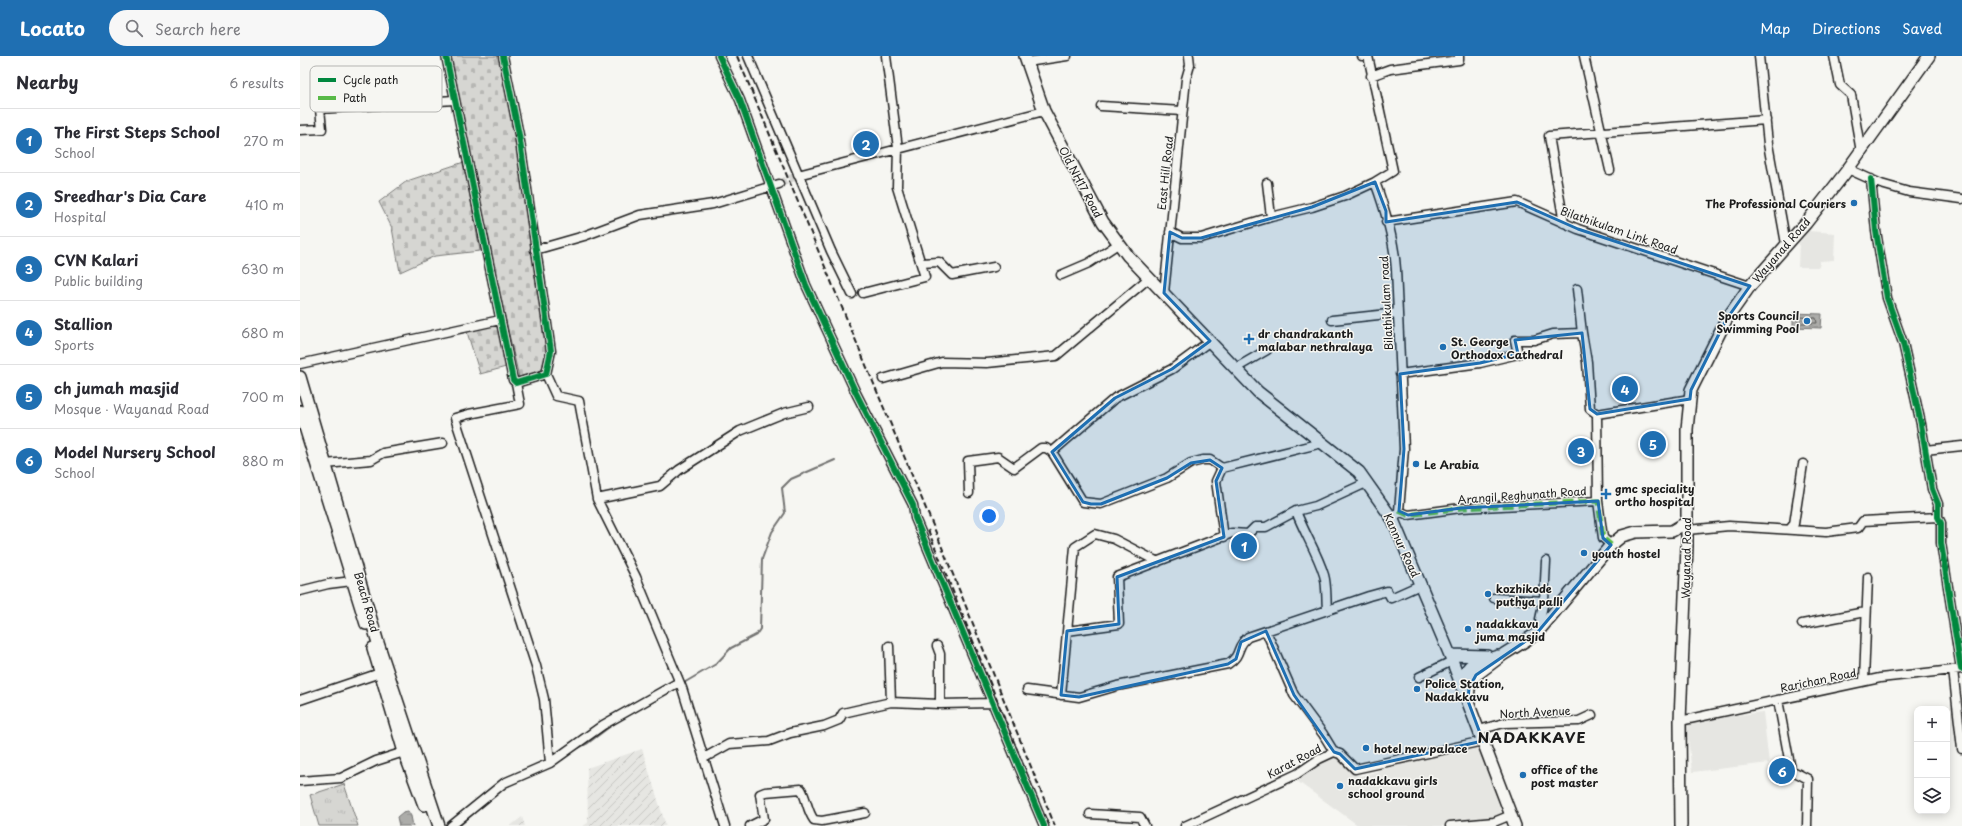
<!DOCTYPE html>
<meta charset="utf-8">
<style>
body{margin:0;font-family:"Playpen Sans",sans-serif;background:#f7f7f7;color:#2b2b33}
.controls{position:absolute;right:12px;bottom:12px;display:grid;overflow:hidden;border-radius:8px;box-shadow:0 2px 10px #0003}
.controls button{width:36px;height:36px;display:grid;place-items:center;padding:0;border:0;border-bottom:1px solid #e1e1e2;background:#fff;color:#2b2b33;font:20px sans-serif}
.you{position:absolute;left:689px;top:460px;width:14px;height:14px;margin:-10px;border:3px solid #fff;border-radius:50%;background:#1a73e8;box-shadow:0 0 0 6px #1a73e833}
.badge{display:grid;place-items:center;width:26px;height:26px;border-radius:50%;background:#1f6fb2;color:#fff;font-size:13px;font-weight:700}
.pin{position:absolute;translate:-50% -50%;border:2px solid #fff;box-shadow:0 1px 4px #0006}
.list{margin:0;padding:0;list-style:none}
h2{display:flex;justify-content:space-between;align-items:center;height:52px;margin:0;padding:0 16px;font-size:17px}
h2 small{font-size:13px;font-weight:400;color:#7c7c81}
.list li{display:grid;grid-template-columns:26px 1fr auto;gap:12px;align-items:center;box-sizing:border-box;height:64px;padding:0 16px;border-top:1px solid #e1e1e2}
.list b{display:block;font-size:15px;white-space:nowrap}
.list p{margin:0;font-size:13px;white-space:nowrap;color:#7c7c81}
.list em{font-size:13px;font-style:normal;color:#7c7c81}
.icon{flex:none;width:22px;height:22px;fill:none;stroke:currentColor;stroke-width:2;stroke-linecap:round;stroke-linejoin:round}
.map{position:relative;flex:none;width:1662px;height:770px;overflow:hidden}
header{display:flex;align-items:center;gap:24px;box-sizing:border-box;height:56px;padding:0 20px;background:#1f6fb2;color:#fff}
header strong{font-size:19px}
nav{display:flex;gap:22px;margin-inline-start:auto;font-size:14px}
.search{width:280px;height:36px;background:#f7f7f7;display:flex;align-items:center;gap:10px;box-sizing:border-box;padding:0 14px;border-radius:22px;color:#7c7c81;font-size:15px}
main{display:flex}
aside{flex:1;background:#fff}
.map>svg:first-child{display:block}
.built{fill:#e6e6e2}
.industrial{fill:url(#industrial-furrows)}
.cemetery{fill:url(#cemetery-stones);stroke:#797977}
.park{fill:url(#park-tufts);stroke:#797977}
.water{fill:url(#water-ripples);stroke:#727271}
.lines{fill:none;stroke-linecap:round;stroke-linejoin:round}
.shore{stroke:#565654;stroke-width:1}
.stream{stroke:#727271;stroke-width:2}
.minor-tunnel{stroke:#d5d5d2;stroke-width:8;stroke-dasharray:8 4;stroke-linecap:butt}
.minor-casing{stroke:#1c1c1c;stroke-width:11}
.major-casing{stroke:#1c1c1c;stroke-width:14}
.minor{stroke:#f6f6f2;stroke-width:8}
.major{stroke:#f6f6f2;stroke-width:11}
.rail{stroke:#1c1c1c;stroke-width:2;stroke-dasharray:6 3;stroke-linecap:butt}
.quiet{stroke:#58b947;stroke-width:5;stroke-dasharray:10 5;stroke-linecap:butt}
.cycleway-casing{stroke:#f6f6f2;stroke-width:8}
.cycleway{stroke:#00873e;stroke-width:6}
.marked{fill:#1f6fb2;fill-opacity:0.2;stroke:#1f6fb2;stroke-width:3;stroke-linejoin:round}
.poi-dot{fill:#1f6fb2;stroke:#f6f6f2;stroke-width:1.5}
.labels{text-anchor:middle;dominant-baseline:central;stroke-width:3;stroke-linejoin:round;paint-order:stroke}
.street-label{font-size:11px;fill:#1c1c1c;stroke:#f6f6f2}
.poi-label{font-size:11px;font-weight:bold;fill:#1c1c1c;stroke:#f6f6f2;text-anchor:start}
.district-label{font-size:15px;font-weight:bold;letter-spacing:1px;fill:#1c1c1c;stroke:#f6f6f2}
.key{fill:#f6f6f2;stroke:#b5b5b2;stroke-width:1}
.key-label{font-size:11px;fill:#1c1c1c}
</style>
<header>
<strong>Locato</strong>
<div class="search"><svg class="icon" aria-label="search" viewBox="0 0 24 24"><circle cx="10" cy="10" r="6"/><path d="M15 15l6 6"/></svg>Search here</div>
<nav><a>Map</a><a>Directions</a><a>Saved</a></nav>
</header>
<main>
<aside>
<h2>Nearby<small>6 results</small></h2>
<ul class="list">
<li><span class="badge">1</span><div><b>The First Steps School</b><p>School</p></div><em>270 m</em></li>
<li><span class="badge">2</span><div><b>Sreedhar's Dia Care</b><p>Hospital</p></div><em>410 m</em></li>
<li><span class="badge">3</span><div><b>CVN Kalari</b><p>Public building</p></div><em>630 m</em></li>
<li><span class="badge">4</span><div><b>Stallion</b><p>Sports</p></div><em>680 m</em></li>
<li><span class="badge">5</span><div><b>ch jumah masjid</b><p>Mosque · Wayanad Road</p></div><em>700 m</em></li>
<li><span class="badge">6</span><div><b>Model Nursery School</b><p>School</p></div><em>880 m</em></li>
</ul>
</aside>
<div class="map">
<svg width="1662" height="770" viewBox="0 0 1662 770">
<defs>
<pattern id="industrial-furrows" width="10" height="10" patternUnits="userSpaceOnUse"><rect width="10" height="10" fill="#e6e6e2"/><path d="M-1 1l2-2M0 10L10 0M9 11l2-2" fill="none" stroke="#c5c5c1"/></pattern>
<pattern id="cemetery-stones" width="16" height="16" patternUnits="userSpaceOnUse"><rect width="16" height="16" fill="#d6d6d2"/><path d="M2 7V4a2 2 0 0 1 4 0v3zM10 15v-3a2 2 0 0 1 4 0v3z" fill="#b7b7b4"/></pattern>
<pattern id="park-tufts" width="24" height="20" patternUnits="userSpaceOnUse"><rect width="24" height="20" fill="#d6d6d2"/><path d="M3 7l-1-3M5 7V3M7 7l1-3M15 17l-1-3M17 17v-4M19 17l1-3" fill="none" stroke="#b7b7b4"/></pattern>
<pattern id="water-ripples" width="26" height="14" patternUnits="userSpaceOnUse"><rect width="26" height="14" fill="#acaca9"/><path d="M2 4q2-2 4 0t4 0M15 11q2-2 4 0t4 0" fill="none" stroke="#939391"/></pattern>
</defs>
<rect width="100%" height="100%" fill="#f6f6f2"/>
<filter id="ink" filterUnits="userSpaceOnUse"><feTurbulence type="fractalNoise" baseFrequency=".025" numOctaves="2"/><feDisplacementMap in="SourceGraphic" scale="8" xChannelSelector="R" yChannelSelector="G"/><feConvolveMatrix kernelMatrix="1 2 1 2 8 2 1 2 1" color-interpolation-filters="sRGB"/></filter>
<g filter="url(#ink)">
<path class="built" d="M1508,175l27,2 -1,27 -14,1 -1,6h-21l1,-24z
M1463,656l6,51 -77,9 -6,-51z
M1181,686l21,74 -37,10h-106l-62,-45 33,-24h7l23,19z"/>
<path class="industrial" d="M342,693l24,77h-83l5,-3 -1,-55z
M222,761l3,9h-15z"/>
<path class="cemetery" d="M148,0h52l16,79 31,214 -5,22 -23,6 -33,-141z
M164,106l16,89 -45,5 -35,16 -8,-44 -13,-26 28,-21z
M197,268l9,43 -26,7 -13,-42z"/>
<path class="park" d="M44,728l14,42h-39l-9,-31z"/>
<path class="water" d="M1493,257l29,1 -1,14 -28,-1z
M108,755l3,5 2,10h-14l-2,-9 6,-5z"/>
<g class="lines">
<path class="shore" d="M1499,261l17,1 1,5h-18l-2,-4z"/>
<path class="stream" d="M382,628l34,-20 15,-16 25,-13 4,-6 2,-70 10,-27 13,-19 -3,-25 9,-9 44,-19
M349,647l14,-7
M274,694l14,-7 28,-21
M159,770l26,-23"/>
<path class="minor-tunnel" d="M479,128l19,-9"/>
<defs>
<path id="minor" d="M146,0l67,324 3,3 30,-9 5,-23 -32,-216 -16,-79
M419,0l21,44 66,185 50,108 57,112 2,13 129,308
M448,0l83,195 21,43
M1062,0h6l25,115 -18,11c10,27 19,57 21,87l8,180 -5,62 -6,9
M1284,0l26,114
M1459,0l9,88 18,100
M1534,0l6,29 11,10 10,57
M727,6l40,-6
M1071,20l19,-7 69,-9v-4
M801,50l81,5
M0,74l22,-1 -2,-20 134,-9
M1548,113l33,15 28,8 53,7
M498,119l246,-64
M1571,123l5,52 11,67 16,45 18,81 11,65 6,15v13l3,6v20l20,126
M967,127l4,34
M1086,166l131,-20 61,27 172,57
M1264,167l-15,-87 217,-16
M870,176l12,6h19l70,-21 41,-10 33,-11 30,-14
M235,194l49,-14 56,-21 73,-11 66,-20
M621,207l18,-1 13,13 42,-8
M761,219l28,-12 29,-19
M1277,233l5,44
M563,237l62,-16 -28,-90 1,-39 -12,-92
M864,237l22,-214 4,-14 -1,-9
M1032,264l65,-7
M0,308l200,-44
M936,312l31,-18
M246,318l10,22 23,5 18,98 39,78 46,111 43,138
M1100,318l80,-11 38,-9 -3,-14h19l19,-6 29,-1 5,29 3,47 7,5
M583,323l59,-17 45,1 69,-7 93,-78
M216,327l4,21 -51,10 -14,4 81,248 8,33 6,64
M1625,394l37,-4
M752,396l63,-54 57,-29 38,-28
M25,408l46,-4 12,-7 60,-10
M669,437l-1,-32 30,-4 16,11 27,-20h5l6,4 31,50 18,2 66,-26 24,-15 12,-3h7l12,8
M297,443l63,-13 19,-16 61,-39 44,-18 25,-6
M1298,445l-1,-87 93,-15
M996,455c8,22 21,41 28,64 3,10 2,23 3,34
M1099,455l9,4 53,-7 137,-7 5,37 8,7
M1490,473l4,-5 9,-60
M1387,474l42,-4 97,6 32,-4 5,-7 75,-4
M924,481l-8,-56 6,-13 100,-25
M0,535l28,-7 24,-3
M1194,542l50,3
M1502,568l63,-12
M1244,569l-4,-6 4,-18 2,-40
M767,575l52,-7 -2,-47 115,-44 16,1 7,-7h11l30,-16 20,-5 50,-23
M966,575l28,64 29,39 11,18
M589,590l2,56
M1653,614l9,79
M1119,621l33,-16
M1564,625l4,-104
M727,634l52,7 38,-11 111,-22c15,-10 7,-17 20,-27l121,-41 18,-5 4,7 29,-13
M761,639l14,-148 20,-13 19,5 44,23
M0,644l80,-27
M1478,644l13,70 17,9 -1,47
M640,648l53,-1
M1380,665l200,-43 82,-9
M1179,674l25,-7 75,-2 13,-6
M404,702l25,-14 40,-3 21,-8 34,-7 15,-6 4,-7 48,-11 49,2v-50l-3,-8
M0,725l41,-3 35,-17 28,-9
M790,758l50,3 5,9
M151,770l53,-43 46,-20 53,-38 76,-43
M450,770l14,-7 -4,-25 5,-2 36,-3c6,10 6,22 13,31l8,1 43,-8
M885,770l112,-52 22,-15 15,-7 6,2 15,15 128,-28
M1150,770l44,-4 17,-7"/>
<path id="major" d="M725,0l19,55 59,111 25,34 130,136 101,80 34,48 57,135 65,171
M0,321l78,266 61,183
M0,355l66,213
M73,592l31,104 20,53
M1150,599l37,1
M1164,630c-1,-26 14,-23 34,-30
M1168,645l1,-13 7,-13 28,-21 32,-20 75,-89 11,-9 14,-4 36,-1 15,-9
M1381,770l-1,-105 7,-175v-117l4,-39 35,-70 24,-34 56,-63 39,-50 84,-117"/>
</defs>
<use href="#minor" class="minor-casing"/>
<use href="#major" class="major-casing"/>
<use href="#minor" class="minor"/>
<use href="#major" class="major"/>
<path class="rail" d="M437,0l202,484 116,286
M628,474l120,296"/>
<path class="quiet" d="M1099,455l9,4 53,-7 137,-7 5,37 8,7"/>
<defs>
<path id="cycleway" d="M146,0l67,324 3,3 30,-9 5,-23 -32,-216 -16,-79
M419,0l21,44 66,185 50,108 57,112 2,13 129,308
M1571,123l5,52 11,67 16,45 18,81 11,65 6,15v13l3,6v20l20,126"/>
</defs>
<use href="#cycleway" class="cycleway-casing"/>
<use href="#cycleway" class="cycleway"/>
</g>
</g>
<path class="marked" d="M1075,126l11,29v11l131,-20 61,27 172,57 -24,34 -35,70 -1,9 -93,15 -7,-5 -8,-76 -67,7 3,14 -38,9 -80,11 4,75 -5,62 9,4 53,-7 137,-7 5,37 8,7 -75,89 -60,41 -7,13 -1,13 15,40 -128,28 -15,-15 -6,-2 -40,-57 -28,-64 -25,11 -5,17 -8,5 -149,33 -18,-2 6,-64 52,-7 -2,-47 107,-40 -8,-56 6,-13 -12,-8 -19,3 -24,15 -66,26h-10l-8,-2 -31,-50 63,-54 57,-29 38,-28 -46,-48 6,-61 12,6h19l111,-31z"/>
<g class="poi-dot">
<circle cx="1554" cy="147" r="4"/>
<circle cx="1507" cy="265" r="4"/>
<path d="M947 277h4v4h4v4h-4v4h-4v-4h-4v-4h4z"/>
<circle cx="1143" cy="291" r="4"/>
<circle cx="1116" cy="408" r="4"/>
<path d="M1304 432h4v4h4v4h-4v4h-4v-4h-4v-4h4z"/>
<circle cx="1284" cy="497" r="4"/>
<circle cx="1188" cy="538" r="4"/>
<circle cx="1168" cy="573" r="4"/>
<circle cx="1117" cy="633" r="4"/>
<circle cx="1066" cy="692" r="4"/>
<circle cx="1223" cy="719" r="4"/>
<circle cx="1040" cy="730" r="4"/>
</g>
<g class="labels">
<g class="street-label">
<text transform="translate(865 117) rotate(-84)">East Hill Road</text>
<text transform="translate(781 126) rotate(62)">Old NH17 Road</text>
<text transform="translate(1319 174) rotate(19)">Bilathikulam Link Road</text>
<text transform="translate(1481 194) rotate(-49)">Wayanad Road</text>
<text transform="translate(1086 247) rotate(-93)">Bilathikulam road</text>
<text transform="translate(1222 439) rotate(-4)">Arangil Reghunath Road</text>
<text transform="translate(1102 489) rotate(65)">Kannur Road</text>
<text transform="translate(1386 502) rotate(-89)">Wayanad Road</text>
<text transform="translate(67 546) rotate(74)">Beach Road</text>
<text transform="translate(1518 624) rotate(-12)">Rarichan Road</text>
<text transform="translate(1235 656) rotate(-3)">North Avenue</text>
<text transform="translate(994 705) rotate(-28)">Karat Road</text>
</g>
<g class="poi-label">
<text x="1546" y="147" text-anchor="end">The Professional Couriers</text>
<text x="1499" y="259" text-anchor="end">Sports Council<tspan x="1499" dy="13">Swimming Pool</tspan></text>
<text x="958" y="277">dr chandrakanth<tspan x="958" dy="13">malabar nethralaya</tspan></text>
<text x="1151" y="285">St. George<tspan x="1151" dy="13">Orthodox Cathedral</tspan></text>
<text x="1124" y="408">Le Arabia</text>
<text x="1315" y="432">gmc speciality<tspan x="1315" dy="13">ortho hospital</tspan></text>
<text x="1292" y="497">youth hostel</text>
<text x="1196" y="532">kozhikode<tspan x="1196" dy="13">puthya palli</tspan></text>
<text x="1176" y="567">nadakkavu<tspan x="1176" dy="13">juma masjid</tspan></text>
<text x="1125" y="627">Police Station,<tspan x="1125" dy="13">Nadakkavu</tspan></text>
<text x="1074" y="692">hotel new palace</text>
<text x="1231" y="713">office of the<tspan x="1231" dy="13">post master</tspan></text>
<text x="1048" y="724">nadakkavu girls<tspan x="1048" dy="13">school ground</tspan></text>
</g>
<g class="district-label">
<text x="1232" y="680">NADAKKAVE</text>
</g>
</g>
<rect x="10" y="10" width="132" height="46" rx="6" class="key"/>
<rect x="18" y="22" width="18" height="4" fill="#00873e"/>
<rect x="18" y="40" width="18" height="4" fill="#58b947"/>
<g class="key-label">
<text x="43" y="28">Cycle path</text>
<text x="43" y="46">Path</text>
</g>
</svg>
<div class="controls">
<button>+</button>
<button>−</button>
<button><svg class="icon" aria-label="layers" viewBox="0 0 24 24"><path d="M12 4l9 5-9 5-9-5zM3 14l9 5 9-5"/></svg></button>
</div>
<div class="you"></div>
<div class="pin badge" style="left:944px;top:490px">1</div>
<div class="pin badge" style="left:566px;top:88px">2</div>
<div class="pin badge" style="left:1281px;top:395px">3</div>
<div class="pin badge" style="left:1325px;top:333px">4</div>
<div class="pin badge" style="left:1353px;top:388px">5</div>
<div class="pin badge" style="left:1482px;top:715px">6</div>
</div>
</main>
